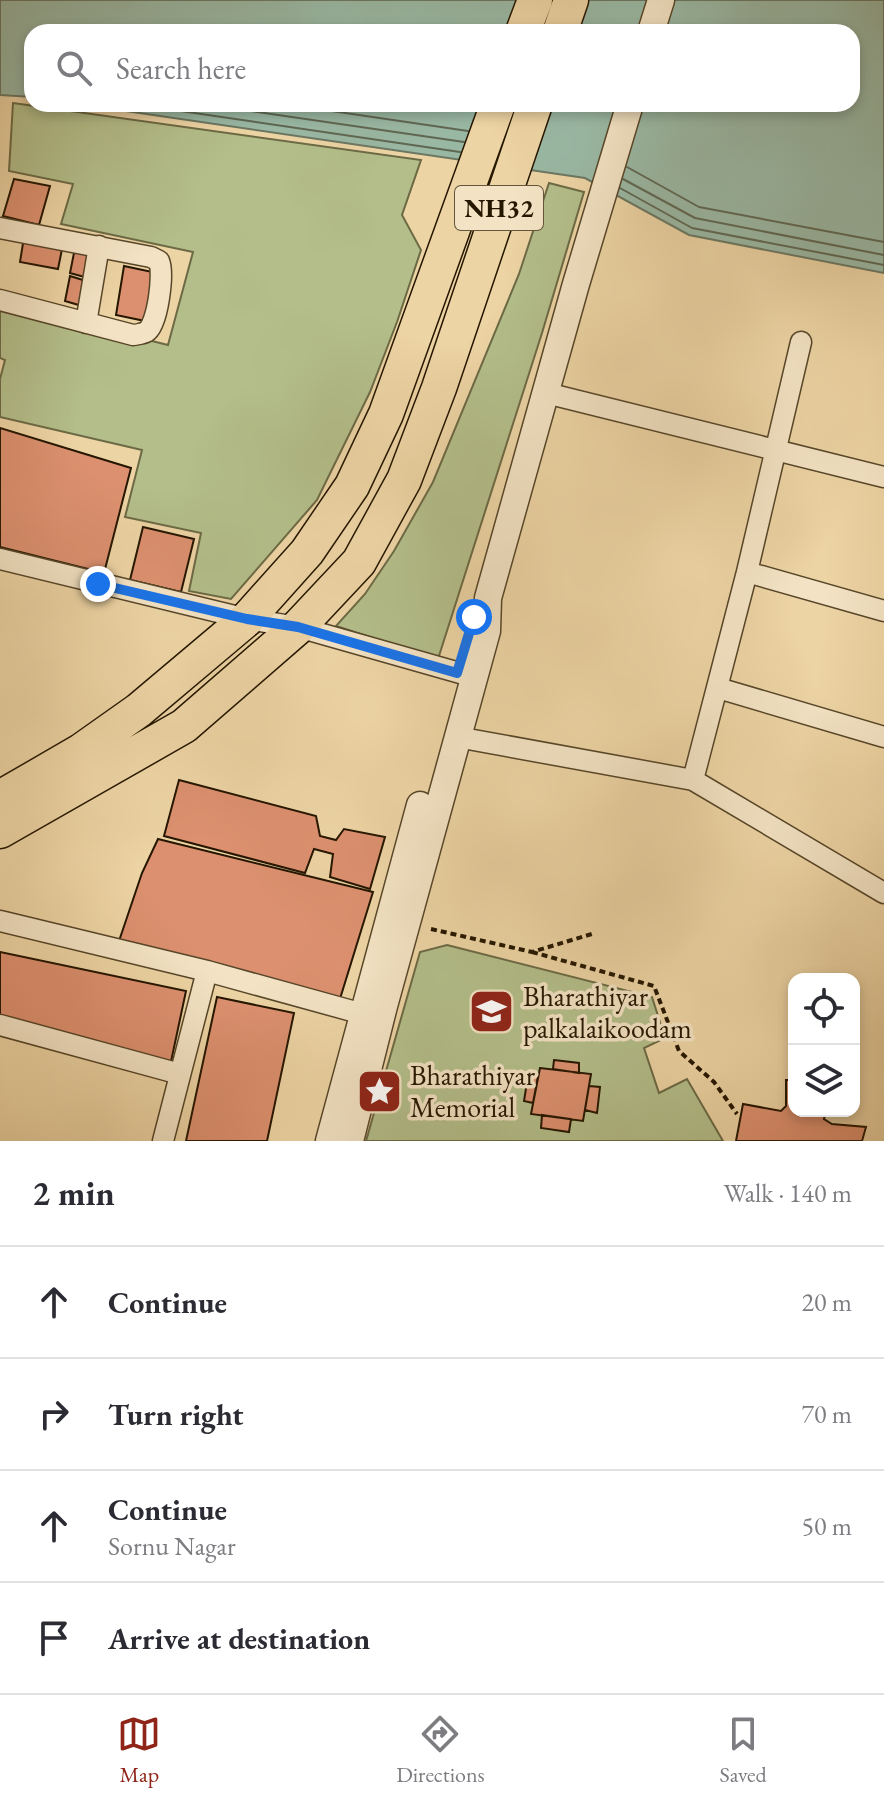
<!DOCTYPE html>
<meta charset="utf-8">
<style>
body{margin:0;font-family:"EB Garamond",serif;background:#f7f7f7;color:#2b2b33}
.controls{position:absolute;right:24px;bottom:24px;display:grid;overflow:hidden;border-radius:16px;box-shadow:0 4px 12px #0003}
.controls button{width:72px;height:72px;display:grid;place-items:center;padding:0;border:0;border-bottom:2px solid #e1e1e2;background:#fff;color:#2b2b33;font:40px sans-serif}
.stop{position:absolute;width:24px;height:24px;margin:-18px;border:6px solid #1a73e8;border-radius:50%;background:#fff}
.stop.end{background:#1a73e8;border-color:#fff;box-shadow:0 2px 8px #0008}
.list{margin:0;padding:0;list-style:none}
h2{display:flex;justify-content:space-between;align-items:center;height:104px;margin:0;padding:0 32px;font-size:34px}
h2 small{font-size:26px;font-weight:400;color:#7c7c81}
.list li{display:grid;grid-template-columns:52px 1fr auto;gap:24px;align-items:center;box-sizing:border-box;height:112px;padding:0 32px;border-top:2px solid #e1e1e2}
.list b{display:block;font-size:30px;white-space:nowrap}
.list p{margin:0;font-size:26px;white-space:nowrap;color:#7c7c81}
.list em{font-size:26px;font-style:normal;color:#7c7c81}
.icon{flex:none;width:44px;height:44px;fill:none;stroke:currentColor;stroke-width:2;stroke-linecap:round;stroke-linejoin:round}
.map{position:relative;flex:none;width:884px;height:1141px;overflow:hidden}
.search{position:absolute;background:#fff;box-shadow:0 4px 12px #0003;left:24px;right:24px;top:24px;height:88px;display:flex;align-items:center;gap:20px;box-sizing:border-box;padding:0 28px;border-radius:24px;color:#7c7c81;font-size:30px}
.sheet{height:552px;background:#fff}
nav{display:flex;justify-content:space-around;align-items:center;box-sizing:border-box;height:112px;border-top:2px solid #e1e1e2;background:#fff;font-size:22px;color:#7c7c81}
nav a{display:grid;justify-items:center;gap:4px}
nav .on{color:#8f2418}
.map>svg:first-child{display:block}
.green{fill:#b3be8a;stroke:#6c6a45;stroke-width:2}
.water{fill:#99b8a4;stroke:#6b7762;stroke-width:2}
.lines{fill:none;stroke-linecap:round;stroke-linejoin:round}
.shore{stroke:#5f6752;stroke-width:2}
.building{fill:#dc906f;stroke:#251600;stroke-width:2}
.minor-casing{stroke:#574629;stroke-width:23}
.tertiary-casing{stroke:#574629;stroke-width:29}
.trunk-casing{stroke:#251600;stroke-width:37}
.path{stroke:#251600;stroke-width:4;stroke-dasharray:6 4;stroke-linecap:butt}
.minor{stroke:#f3e3c4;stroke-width:20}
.tertiary{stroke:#f3e3c4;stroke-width:26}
.trunk{stroke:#edd4a4;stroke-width:34}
.route{stroke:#1a73e8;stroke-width:10}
.labels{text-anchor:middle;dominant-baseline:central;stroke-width:7;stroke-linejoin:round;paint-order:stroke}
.shield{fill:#f3e3c4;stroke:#63543b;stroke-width:2}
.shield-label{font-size:26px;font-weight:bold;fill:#251600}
.poi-label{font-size:28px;fill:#251600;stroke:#f3e3c4;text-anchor:start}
</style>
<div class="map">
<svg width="884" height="1141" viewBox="0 0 884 1141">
<rect width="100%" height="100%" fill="#edd4a4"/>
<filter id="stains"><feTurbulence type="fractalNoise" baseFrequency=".0025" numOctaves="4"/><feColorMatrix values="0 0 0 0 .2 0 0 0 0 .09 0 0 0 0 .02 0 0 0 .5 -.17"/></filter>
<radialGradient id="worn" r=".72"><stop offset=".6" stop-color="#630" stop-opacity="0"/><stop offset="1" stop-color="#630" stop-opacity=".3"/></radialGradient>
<path class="green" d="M13,103l408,57 -19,55 19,35 -24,72 -27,70 -53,108 -86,99 -42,-8 12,-58 -76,-16 17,-67 -142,-33v-38l5,-19 -5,-2v-55l168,42 25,-93 -132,-28 12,-40 -64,-13z
M549,183l35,9 -42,141 -104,326 -102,-33 29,-32 29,-43 39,-69 86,-208z
M447,945l205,52 13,41 -21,10 15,45 28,-14 36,62h-357l54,-189z"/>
<path class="water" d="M0,0h884v273l-195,-38 -104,-57 -507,-74h774v-72h-820v65l-32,-2z"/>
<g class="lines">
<path class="shore" d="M133,104l327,48
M202,104l262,38
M284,104l184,27
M627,167l72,40 185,35
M623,179l72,39 189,37
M620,188l72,40 192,37"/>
</g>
<path class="building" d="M14,179l36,7 -11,39 -36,-9z
M24,237l39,7 -5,25 -38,-7z
M75,248l19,5 -6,25 -18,-5z
M124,266l33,7 -12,48 -29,-6z
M70,276l16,5 -4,25 -17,-5z
M0,428l131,40 -27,105 -104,-26z
M143,527l51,12 -13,53 -51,-12z
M179,780l137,36 4,20 16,4 8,-11 41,8 -15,52 -40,-12 3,-23 -19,-5 -9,24 -141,-37z
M158,839l215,53 -34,110 -220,-61 23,-68z
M0,952l186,39 -17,80 -169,-36z
M217,997l77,16 -27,128h-81z
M554,1060l25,3v10l-26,-4z
M540,1068l51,6 -8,47 -52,-7z
M528,1076h10l-5,27 -9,-2z
M786,1080h8v31h32l-2,8 8,5 34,3 -4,14h-126l7,-37 38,7 5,-5z
M589,1086l11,1 -3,26 -12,-3z
M542,1115l29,4 -2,13 -28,-4z"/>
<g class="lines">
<defs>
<path id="minor" d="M0,228l151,29 8,4c5,12 -1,64 -13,71 -1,1 -11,3 -13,3l-133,-35
M86,323l13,-77
M801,342l-54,230 -54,208 191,113
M546,393l338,84
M0,559l247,60 51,8 176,50
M747,572l137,39
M718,688l166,49
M457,737l236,43
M0,921l207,50 156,43
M0,1025l180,49
M163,1141l44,-170"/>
<path id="tertiary" d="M651,32l10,-32
M329,1141l91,-336
M350,1141l34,-135 103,-375 1,-33 88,-314 54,-180"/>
<path id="trunk" d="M523,32l12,-32
M560,32l11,-32
M0,798l81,-47 58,-41 108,-91 60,-67 45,-66 34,-72 112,-310
M0,831l184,-105 114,-99 61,-65 45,-82 35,-92 96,-284"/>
</defs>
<use href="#minor" class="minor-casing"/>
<use href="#tertiary" class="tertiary-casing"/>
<use href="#trunk" class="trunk-casing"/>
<path class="path" d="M431,929l101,23 63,-19
M532,952l122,34 25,65 35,31 23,32"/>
<use href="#minor" class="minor"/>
<use href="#tertiary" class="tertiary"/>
<use href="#trunk" class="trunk"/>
</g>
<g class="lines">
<path class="route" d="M98,584l149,35 51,8 159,46 17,-56"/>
</g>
<defs>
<symbol id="university-square" viewBox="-11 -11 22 22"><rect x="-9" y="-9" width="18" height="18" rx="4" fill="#8f2418" stroke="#f3e3c4"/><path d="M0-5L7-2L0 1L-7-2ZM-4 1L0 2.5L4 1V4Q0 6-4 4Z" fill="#fff"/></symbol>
<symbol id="sight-square" viewBox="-11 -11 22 22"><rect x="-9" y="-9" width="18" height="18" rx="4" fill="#8f2418" stroke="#f3e3c4"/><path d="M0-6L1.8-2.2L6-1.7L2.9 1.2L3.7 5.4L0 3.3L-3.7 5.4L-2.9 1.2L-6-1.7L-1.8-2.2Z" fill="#fff"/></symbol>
</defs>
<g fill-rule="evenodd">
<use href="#university-square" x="466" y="986" width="51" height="51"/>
<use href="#sight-square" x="354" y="1066" width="51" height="51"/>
</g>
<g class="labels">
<rect class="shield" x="455" y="186" width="88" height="44" rx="6"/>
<g class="shield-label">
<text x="499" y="208">NH32</text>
</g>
<g class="poi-label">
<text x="523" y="996">Bharathiyar<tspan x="523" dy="32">palkalaikoodam</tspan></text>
<text x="410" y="1075">Bharathiyar<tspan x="410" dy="32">Memorial</tspan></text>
</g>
</g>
<rect width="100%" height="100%" filter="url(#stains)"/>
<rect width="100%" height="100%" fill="url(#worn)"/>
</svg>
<div class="controls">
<button><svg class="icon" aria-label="locate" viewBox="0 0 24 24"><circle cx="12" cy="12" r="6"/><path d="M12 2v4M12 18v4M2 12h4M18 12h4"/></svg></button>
<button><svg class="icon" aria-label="layers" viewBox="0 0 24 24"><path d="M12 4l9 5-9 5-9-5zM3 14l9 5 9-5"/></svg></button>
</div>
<div class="stop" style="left:474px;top:617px"></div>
<div class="stop end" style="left:98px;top:584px"></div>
<div class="search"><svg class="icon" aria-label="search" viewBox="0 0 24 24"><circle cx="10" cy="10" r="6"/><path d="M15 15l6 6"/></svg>Search here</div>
</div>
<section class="sheet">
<h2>2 min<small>Walk · 140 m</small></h2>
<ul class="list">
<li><svg class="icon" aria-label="ahead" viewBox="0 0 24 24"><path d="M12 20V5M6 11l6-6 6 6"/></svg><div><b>Continue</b></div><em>20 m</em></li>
<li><svg class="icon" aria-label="right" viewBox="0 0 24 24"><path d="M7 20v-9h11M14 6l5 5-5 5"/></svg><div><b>Turn right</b></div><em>70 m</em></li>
<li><svg class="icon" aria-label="ahead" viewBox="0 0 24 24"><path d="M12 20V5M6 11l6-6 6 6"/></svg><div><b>Continue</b><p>Sornu Nagar</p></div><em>50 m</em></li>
<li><svg class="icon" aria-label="arrive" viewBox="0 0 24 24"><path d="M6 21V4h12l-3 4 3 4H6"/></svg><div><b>Arrive at destination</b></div></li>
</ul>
</section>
<nav>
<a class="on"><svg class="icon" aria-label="map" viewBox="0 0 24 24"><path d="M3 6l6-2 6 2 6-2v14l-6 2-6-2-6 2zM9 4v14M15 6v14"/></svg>Map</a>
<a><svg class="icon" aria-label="directions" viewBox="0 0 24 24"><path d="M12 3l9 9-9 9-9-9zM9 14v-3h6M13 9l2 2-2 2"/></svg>Directions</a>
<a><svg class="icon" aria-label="saved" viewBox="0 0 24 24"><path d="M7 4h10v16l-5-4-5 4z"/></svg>Saved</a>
</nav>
